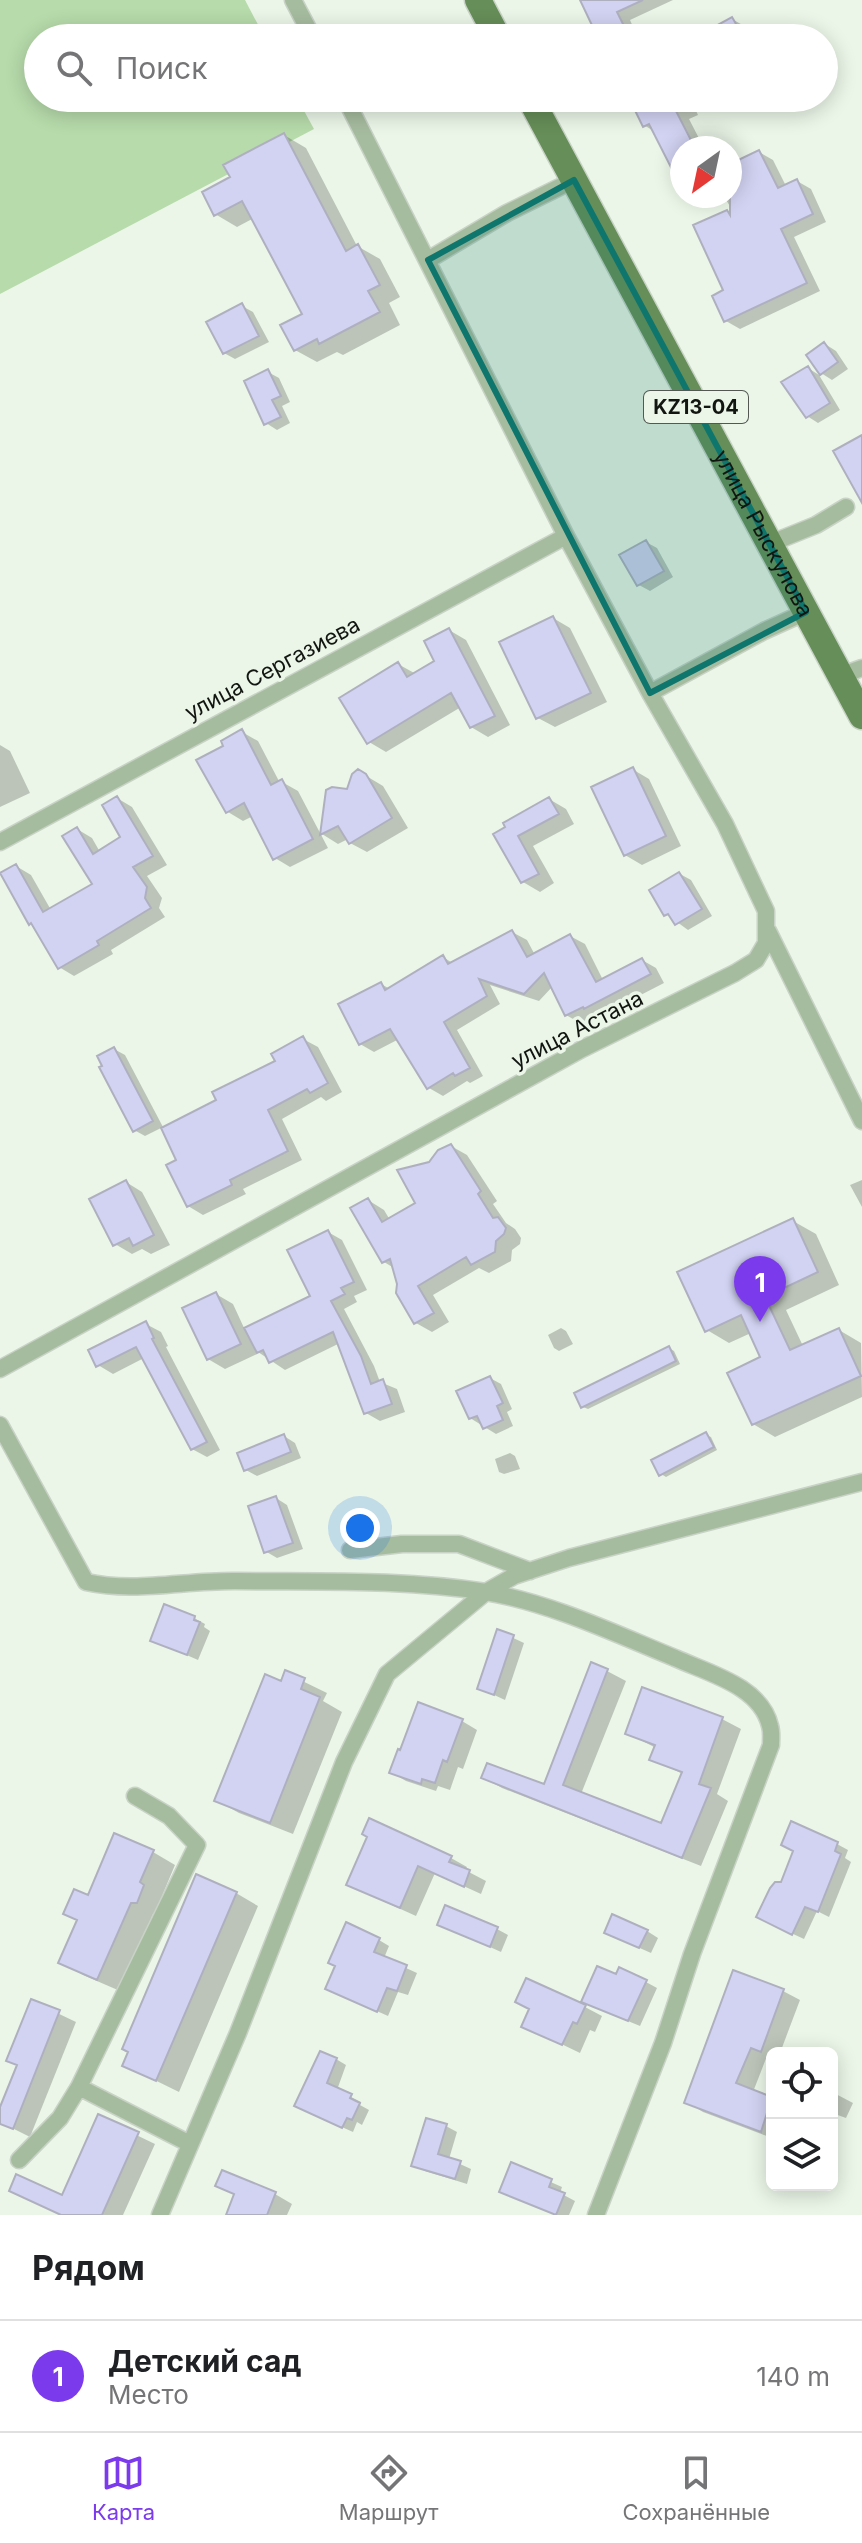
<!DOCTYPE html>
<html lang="ru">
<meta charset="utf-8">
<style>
body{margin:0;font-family:Inter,sans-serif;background:#f6f6f6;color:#202124}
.controls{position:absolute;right:24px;bottom:24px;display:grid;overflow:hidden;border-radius:12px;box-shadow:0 4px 20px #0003}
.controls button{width:72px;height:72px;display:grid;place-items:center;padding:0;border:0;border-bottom:2px solid #e0e0e0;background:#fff;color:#202124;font:40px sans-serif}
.compass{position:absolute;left:670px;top:136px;width:72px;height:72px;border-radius:50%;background:#fff;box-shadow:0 4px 20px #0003;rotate:213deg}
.you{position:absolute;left:360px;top:1528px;width:28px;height:28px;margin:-20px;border:6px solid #fff;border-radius:50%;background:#1a73e8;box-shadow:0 0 0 12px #1a73e833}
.badge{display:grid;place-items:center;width:52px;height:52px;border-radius:50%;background:#7c3aed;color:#fff;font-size:26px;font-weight:700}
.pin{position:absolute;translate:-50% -66px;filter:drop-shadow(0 2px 4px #0008)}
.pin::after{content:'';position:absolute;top:42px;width:28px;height:24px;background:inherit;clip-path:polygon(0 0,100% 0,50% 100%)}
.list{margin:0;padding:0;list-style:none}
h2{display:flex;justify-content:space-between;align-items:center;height:104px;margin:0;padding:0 32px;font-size:34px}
h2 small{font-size:26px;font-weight:400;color:#757577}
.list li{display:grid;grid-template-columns:52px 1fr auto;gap:24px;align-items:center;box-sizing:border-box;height:112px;padding:0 32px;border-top:2px solid #e0e0e0}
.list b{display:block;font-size:30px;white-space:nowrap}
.list p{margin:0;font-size:26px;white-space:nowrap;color:#757577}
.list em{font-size:26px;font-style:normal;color:#757577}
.icon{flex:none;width:44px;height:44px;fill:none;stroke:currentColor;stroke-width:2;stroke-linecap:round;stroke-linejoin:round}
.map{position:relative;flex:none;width:862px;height:2215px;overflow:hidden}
.search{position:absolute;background:#fff;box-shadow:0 4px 20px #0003;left:24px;right:24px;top:24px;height:88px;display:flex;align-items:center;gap:20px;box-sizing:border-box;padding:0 28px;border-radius:44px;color:#757577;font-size:30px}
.sheet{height:216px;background:#fff}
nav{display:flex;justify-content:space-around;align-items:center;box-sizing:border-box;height:112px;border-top:2px solid #e0e0e0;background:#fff;font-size:22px;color:#757577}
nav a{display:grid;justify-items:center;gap:4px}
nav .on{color:#7c3aed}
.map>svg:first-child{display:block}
.green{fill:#b7dbab}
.shadow{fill:#0003}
.building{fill:#d2d3f2;stroke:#afb0bf;stroke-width:2}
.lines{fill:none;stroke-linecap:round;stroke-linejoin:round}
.street-casing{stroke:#c8d2c6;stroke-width:19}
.primary-casing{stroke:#c8d2c6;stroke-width:29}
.street{stroke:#a6bc9f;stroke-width:16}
.primary{stroke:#668e58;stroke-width:26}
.marked{fill:#0f766e;fill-opacity:0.2;stroke:#0f766e;stroke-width:6;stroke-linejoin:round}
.labels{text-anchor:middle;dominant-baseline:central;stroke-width:7;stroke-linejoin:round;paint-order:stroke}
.shield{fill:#ebf6e8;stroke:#535952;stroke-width:2}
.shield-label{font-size:20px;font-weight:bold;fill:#121611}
.street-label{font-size:22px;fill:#121611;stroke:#ebf6e8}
</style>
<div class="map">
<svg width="862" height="2215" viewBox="0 0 862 2215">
<rect width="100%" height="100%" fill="#ebf6e8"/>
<path class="green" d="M0,0h245l20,38h-227v60h259l17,31 -314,165z"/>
<path class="shadow" d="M582,0h91l-43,20 8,18h-37z
M732,19l14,8 6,11h-53z
M672,32l10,6h-22z
M631,98h59l8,17 -9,4 15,29h-22v36l-27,-52 -11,-7z
M284,135l22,13 51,98 23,13 20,38 -11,6 11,22 -57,30 -6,-3 -20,10 -22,-12 10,-35 -51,-97 -17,9 -22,-13 17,-36z
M759,152l14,8 13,26 11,-5 14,8 15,33 -32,15 26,54 -80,38 -14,-8v-30l-30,-65 36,-16 -8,-14h6v-37l4,5z
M691,196h20l-10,6z
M242,306l11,6 16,30 -34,17 -11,-6z
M825,344l11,7 12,18 -16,11 -11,-7z
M808,368l11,7 21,35 -22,13 -11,-7z
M268,372l11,6 11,24 -8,4 8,17 -13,7 -11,-7z
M646,542l11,6 16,29 -23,14 -11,-6z
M553,618l17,10 37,74 -52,25 -17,-9z
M449,630l17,10 44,85 -22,12 -17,-10 -10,-20 -75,45 -17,-10 29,-78 18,10 21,-13z
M242,732l16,9 22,42 2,-1 16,9 30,57 -38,19 -15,-9 -22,-42 -10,5 -15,-9 -2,-66z
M0,745l10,6 20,42 -30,14z
M632,769l17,10 32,67 -39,19 -17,-10z
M358,771l25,15 25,42 -41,24 -17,-9 -2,-4 -10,5 -16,-10 6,-43h21z
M117,798l15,9 35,58 -20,11 15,22 -3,10 6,9 -54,33 2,4 -39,22 -15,-9 -43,-101 15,9 20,35 43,-25 -17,-56 15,9 8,14 23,-14z
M549,799l17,10 8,15 -41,22 21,37 -14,9 -17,-10 -27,-48z
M680,874l11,6 21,36 -24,14 -22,-16z
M512,932l15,8 8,15 35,-19 15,8 18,36 39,-20 14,8 8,15 -64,33 -3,-1 -17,8 -14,-8 -13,-29 -14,15 -49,-16 10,19 -43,26 26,46 -13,7 -3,-2 -24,15 -14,-8 -30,-49 -25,13 -14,-8 21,-60 9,5 53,-32 11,7z
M303,1039l15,8 24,45 -16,9 -5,-4 -39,22 20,41 -59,29 3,5 -43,21 -15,-9 -9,-45 40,-61 59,-38z
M114,1049l11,6 38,72 -18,9 -11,-6z
M451,1146l16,9 30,46 -4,3 13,19 9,6 6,9 -1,6 -8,6 -1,11 -22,12 -10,-5 -46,27 16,27 -17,10 -16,-9 -17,-39 -5,-16 -10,-6 -16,-62 16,10 6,10 27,-16 14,-40z
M862,1180v27l-12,-22z
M126,1182l16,10 28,53 -19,9 -9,-5 -10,5 -17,-10z
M793,1221l23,13 23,51 -53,25 17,36 36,-16 22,13 1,54 -87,40 -22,-13 10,-66 -12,-25 -22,10 -22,-13z
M328,1232l14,8 25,50 -13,6 3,6 -13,7 30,57 6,16 17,7 8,23 -25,9 -14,-8 -26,-70 -55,27 -30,-20 2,4 -32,15 -17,-10 8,-65 17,10 12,26 68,-33z
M146,1324l15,8 7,14 -2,1 54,103 -13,7 -15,-8 -48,-91 -31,16 -15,-9z
M561,1328l5,3 7,13 -14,7 -5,-3 -6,-13z
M669,1348l5,3 6,13 -92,45 -5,-2z
M490,1378l11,6 11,25 -5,3 6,14 -17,8 -26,-16z
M706,1435l5,2 6,13 -51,27 -5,-3z
M284,1436l11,7 6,15 -44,18 -11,-6z
M510,1453l5,3 5,13 -16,5 -5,-2 -4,-13z
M276,1498l11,7 16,44 -26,9 -12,-7z
M194,1618l11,6 -1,3 6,4 -12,29 -46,-20z
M498,1631l26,12 -19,57 -26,-12z
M607,1671l19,10 -45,113 81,32 21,-52 -31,-15 4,-11 -29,-15 16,-44 79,30 19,10 -24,65 11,7 -27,65 -199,-78 -19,-11 62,10z
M286,1673l41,20 -4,8 19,11 -49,122 -54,-21 -23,-13z
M462,1721l15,9 -14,39 -5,-2 -8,23 -12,-4 -2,5 -30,-10 -15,-9z
M370,1836l81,22 16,9 -2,3 21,11 -5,13 -46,-21 -19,43 -51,-23 -16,-9z
M837,1844l11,6 -3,8 6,4 -22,55 -12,-6 -13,28 -35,-16 26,-72z
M153,1852l22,13 -13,31 4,3 -7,16 -6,-1 -33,77 -37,-16 -22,-13 28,-64z
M236,1893l22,13 -79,186 -55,-27z
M439,1924l58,5 11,6 -7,17z
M647,1931l11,7 -7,15 -34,-15z
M379,1940l10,6 -5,12 33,15 -9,22 -10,-3 -10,24 -61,-27z
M734,1973l49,18 17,9 -20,53h-8v5l-5,-2 -14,36 19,7v39l-69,-26 -16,-10z
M617,1976l29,6 11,6 -17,38 -46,-19z
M32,2001l44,21 -46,115 -30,-15v-9l19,-47z
M585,2007l17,9 -7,16 -5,-2 -10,23 -56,-27z
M336,2059l10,6 -9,25 24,12 -1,3 9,5 -7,15 -5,-3 -4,10 -47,-21z
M832,2092l21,11 -7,15 -14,-5z
M99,2117l56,27 -32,71h-62l-50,-25 52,7z
M446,2126l11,6 -8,27 22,10 -4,15 -42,-13 -11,-6z
M512,2165l50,22 -2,6 15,8 -6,14h-13l-44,-18z
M223,2172l52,22 17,10 -5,11h-59l8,-20 -18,-10z"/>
<path class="building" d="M580,0h63l-26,12 13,26h-32z
M732,17l12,21h-50z
M629,98h76l-29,13 19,37h-13v41l-33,-65 -6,3z
M284,133l62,118 12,-7 22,41 -12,6 12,21 -61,32 -2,-5 -23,12 -14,-26 22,-11 -60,-113 -28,15 -12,-24 28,-15 -7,-12z
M759,150l19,38 19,-9 16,35 -32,15 26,54 -83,39 -12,-26 11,-6 -30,-65 34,-15 3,5v-51z
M242,303l17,33 -36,18 -17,-32z
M824,342l14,20 -18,13 -14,-20z
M808,366l22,37 -24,15 -25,-36z
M268,369l13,27 -9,4 9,17 -17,8 -20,-44z
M862,435v68l-29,-52z
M646,540l18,31 -27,15 -18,-31z
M553,616l38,77 -55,26 -37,-77z
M449,628l46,88 -25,12 -19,-35 -84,51 -28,-46 59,-36 9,15 27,-16 -10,-20z
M242,729l29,56 11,-6 31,60 -40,21 -29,-57 -18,10 -30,-53 27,-14 -2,-5z
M633,767l33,69 -42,20 -33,-69z
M358,769l8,5 26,44 -43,26 -11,-18 -18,9 6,-45 6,-3 15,2 5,-15z
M117,796l36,60 -20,11 14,20 -2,11 6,10 -54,33 2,4 -41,24 -27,-46 -2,2 -29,-52 16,-9 27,48 49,-28 -30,-48 15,-9 16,27 27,-17 -18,-32z
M549,797l10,17 -41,22 21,38 -18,9 -28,-49 12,-7 -2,-4z
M679,872l23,37 -27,16 -7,-11 -4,2 -15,-26z
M512,930l15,27 43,-23 26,48 46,-24 9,16 -67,35 -1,-2 -18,9 -21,-43 -20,21 -45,-15 8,17 -43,26 26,46 -15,8 -2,-3 -26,16 -37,-60 -31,16 -21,-41 43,-22 4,8 58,-35 5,9z
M303,1036l25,47 -18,10 -3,-4 -39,21 20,41 -58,29 2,5 -45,22 -21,-42 10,-5 -15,-32 55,-28 -4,-8 63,-31 -4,-7z
M114,1047l39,74 -20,11 -34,-65 3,-1 -5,-10z
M451,1144l30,47 -3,3 15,24 5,-1 8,11 -2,6 -8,7 -1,11 -24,13 -5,-8 -48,29 16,27 -20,11 -18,-31 1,-9 -7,-25 -8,4 -32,-55 18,-10 14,24 33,-19 -18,-33 32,-8 9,-12z
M126,1180l28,55 -21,11 -4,-8 -16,8 -24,-47z
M793,1218l25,54 -53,25 25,53 49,-22 22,48 -109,49 -25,-52 33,-16 -19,-42 -36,17 -28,-60z
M328,1230l26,52 -13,6 4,6 -14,7 30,55 10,28 12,-5 9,25 -28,10 -31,-82 -64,31 -6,-13 -6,3 -13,-25 66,-32 -23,-46z
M216,1292l25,52 -34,16 -25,-52z
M146,1321l8,17 -2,1 55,103 -16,8 -55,-103 -40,20 -8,-17z
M669,1346l7,15 -95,47 -7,-15z
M490,1376l13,27 -6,3 6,14 -20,9 -6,-13 -8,3 -13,-28z
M706,1432l8,15 -55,29 -8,-16z
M284,1434l7,18 -47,19 -7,-18z
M276,1496l17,47 -29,10 -16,-47z
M164,1604l31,12 -1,4 6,2 -13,33 -37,-14z
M497,1629l17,6 -20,60 -17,-6z
M591,1662l17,7 -45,116 98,38 21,-51 -33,-12 6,-15 -30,-11 17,-47 81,30 -24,67 12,4 -29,70 -201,-80 6,-15 57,21z
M285,1670l20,8 -4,11 19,8 -50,126 -56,-22 51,-127 16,7z
M418,1702l45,17 -16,43 -4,-2 -8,23 -13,-4 -1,5 -32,-11 9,-24 2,1z
M369,1818l83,38 -3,6 21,8 -6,17 -46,-21 -18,42 -54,-23 21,-48 -5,-3z
M791,1821l47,21 -3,9 6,3 -23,58 -13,-5 -13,28 -36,-18 14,-29 5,-6h6l12,-31 -12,-6z
M114,1833l40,17 -14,32 4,3 -7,18h-6l-34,77 -39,-17 19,-43 -14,-6 11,-25 14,6z
M196,1874l41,18 -81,189 -34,-15 6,-14 -6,-3z
M445,1905l53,22 -8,20 -53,-22z
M612,1914l36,16 -9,18 -35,-15z
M346,1922l34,16 -6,14 33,13 -10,26 -10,-3 -10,24 -52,-23 10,-23 -7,-3z
M597,1966l19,8 3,-7 28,13 -19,41 -47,-19z
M733,1970l51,19 -23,63 -10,-4 -15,35 36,14 -11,35 -77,-29z
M526,1978l60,27 -9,19 -4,-2 -11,23 -41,-18 8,-18 -14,-7z
M31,1999l29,11 -47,119 -13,-5v-17l17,-42 -11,-4z
M320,2051l17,7 -10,25 25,11 -2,4 10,5 -8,17 -5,-2 -5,10 -48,-22z
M98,2114l41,18 -37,83h-41l-52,-24 7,-17 46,21z
M426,2118l21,6 -9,30 23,7 -6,18 -44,-13z
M511,2162l41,17 -3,8 16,6 -9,22 -57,-23z
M222,2170l54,22 -9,23h-41l8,-21 -19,-8z"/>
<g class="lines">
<defs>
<path id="street" d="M293,0l20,38
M428,260l79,-47 67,-33
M769,544l47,-19 30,-18
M840,676l22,-8
M650,693l114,-62 42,-19
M0,842l566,-306
M768,931l94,190
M0,1369l582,-320 153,-76 21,-13 10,-17v-32l-41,-87 -75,-131 -84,-157 -221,-438
M0,1425l86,157c49,11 100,-2 151,-1 82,1 167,-2 249,11 65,11 128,41 189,66 33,15 86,28 95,68 2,6 1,13 1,19l-79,209 -29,89 -67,172
M350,1550l52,-6h57l71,27
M135,1796l34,20 28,29 -118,242 111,57
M19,2160l41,-42 19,-31
M160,2215l78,-182 106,-271 43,-88 99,-82 28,-16 55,-18 293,-76"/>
<g id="primary">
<path d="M478,0l20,38"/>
<path id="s1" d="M530,98l332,618"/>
</g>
</defs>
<use href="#street" class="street-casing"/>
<use href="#primary" class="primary-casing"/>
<use href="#street" class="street"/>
<use href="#primary" class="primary"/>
</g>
<path class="marked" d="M574,180l232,432 -156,81 -222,-433z"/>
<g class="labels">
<rect class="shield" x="644" y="391" width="104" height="32" rx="6"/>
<g class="shield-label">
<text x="696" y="407">KZ13-04</text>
</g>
<g class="street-label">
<text stroke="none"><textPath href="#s1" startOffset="494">улица Рыскулова</textPath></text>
<text transform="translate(272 668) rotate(-28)">улица Сергазиева</text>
<text transform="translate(577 1029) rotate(-27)">улица Астана</text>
</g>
</g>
</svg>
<div class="controls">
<button><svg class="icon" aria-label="locate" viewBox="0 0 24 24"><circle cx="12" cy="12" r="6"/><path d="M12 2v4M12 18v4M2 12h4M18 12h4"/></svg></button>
<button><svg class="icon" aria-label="layers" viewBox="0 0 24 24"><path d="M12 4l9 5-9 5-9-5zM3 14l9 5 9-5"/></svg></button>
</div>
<svg class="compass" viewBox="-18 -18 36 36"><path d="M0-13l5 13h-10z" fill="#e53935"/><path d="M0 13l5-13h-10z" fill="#757577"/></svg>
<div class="you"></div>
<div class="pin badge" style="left:760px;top:1322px">1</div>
<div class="search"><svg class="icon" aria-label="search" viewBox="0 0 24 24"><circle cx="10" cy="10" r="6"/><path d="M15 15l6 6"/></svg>Поиск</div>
</div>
<section class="sheet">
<h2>Рядом<small></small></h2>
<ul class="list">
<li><span class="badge">1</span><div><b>Детский сад</b><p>Место</p></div><em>140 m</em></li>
</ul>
</section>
<nav>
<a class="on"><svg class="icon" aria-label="map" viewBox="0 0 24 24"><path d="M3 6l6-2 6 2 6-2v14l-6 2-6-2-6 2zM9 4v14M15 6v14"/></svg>Карта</a>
<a><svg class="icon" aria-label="directions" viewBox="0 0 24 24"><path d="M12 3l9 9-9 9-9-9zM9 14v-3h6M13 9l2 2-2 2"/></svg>Маршрут</a>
<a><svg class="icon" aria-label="saved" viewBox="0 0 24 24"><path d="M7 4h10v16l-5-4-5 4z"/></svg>Сохранённые</a>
</nav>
